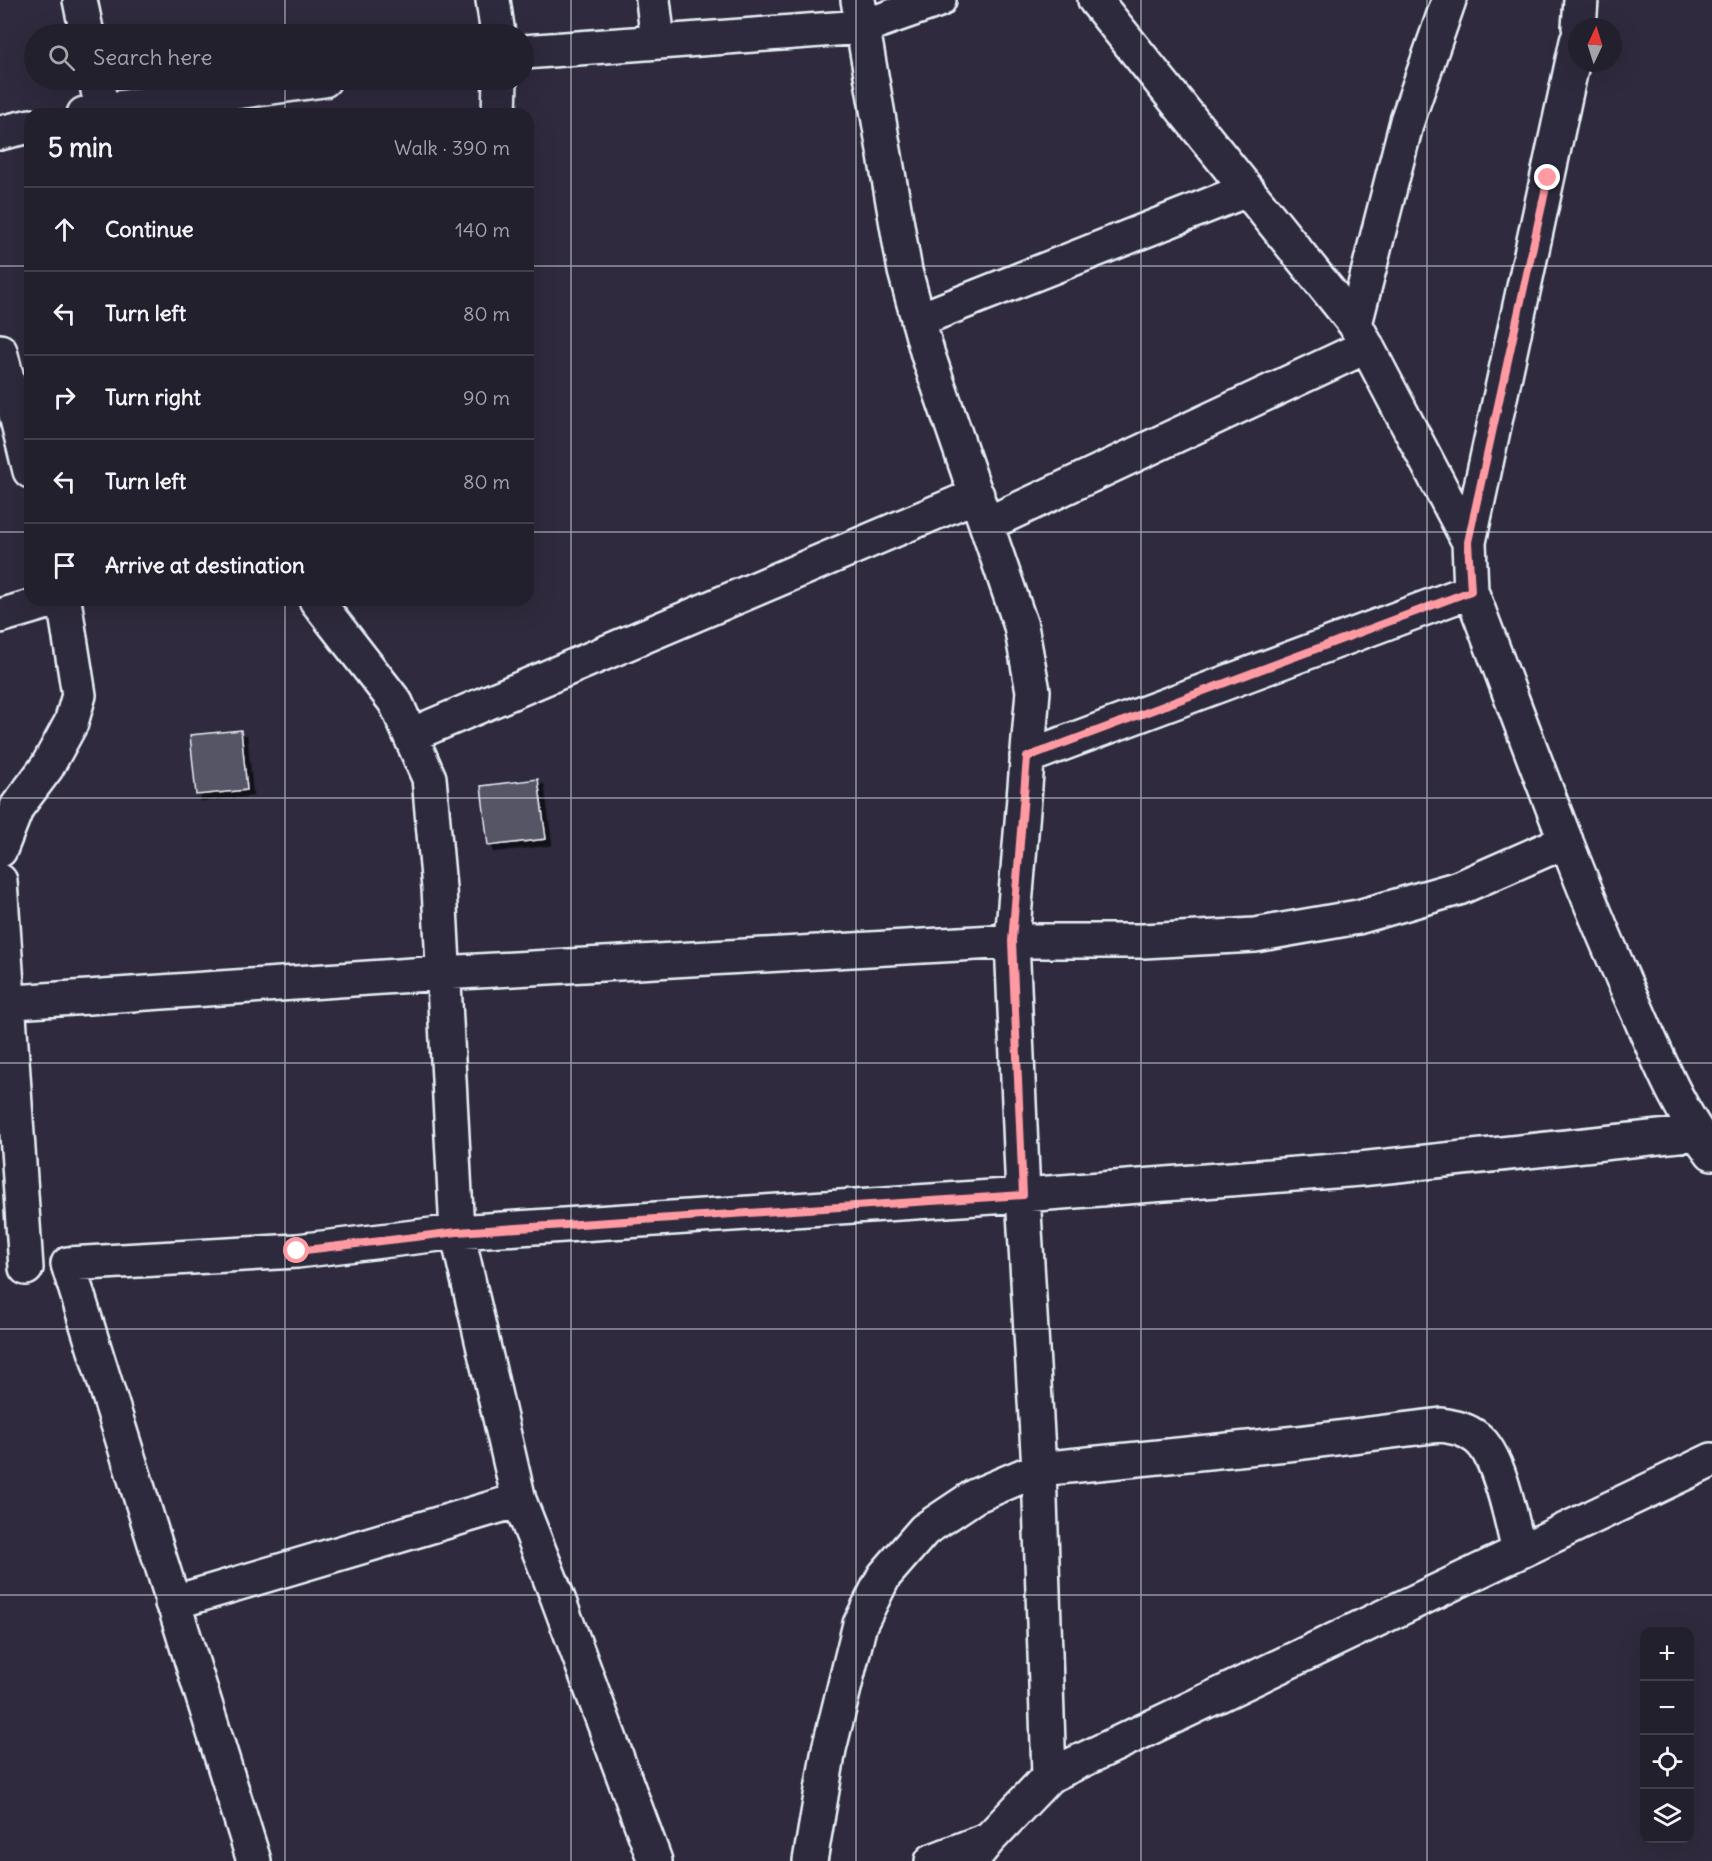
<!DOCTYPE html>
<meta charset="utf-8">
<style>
body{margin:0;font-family:Delius,sans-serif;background:#2b2836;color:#f1f3f6}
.controls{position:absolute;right:18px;bottom:18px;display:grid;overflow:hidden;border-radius:12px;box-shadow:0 6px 24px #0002}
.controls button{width:54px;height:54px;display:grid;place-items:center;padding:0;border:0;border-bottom:2px solid #403e4a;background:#23202e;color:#f1f3f6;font:30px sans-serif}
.compass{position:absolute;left:1568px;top:18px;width:54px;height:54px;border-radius:50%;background:#23202e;box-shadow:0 6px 24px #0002;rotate:4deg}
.stop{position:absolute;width:18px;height:18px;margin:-14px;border:4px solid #ff9aa2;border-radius:50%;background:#fff}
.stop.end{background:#ff9aa2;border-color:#fff;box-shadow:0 2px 6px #0008}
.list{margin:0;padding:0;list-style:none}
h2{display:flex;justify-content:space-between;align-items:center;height:78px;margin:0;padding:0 24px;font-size:26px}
h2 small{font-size:20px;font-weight:400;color:#a3a3aa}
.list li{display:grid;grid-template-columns:39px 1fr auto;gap:18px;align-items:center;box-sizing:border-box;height:84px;padding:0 24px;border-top:2px solid #403e4a}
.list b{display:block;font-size:22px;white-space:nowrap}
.list em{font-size:20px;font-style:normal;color:#a3a3aa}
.icon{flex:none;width:33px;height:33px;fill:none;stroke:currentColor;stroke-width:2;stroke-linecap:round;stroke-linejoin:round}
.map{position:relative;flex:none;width:1712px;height:1861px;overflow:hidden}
.search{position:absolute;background:#23202e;box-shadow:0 6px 24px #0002;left:24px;top:24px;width:510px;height:66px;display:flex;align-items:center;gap:15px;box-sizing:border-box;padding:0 21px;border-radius:33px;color:#a3a3aa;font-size:22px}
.panel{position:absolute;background:#23202e;box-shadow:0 6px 24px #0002;left:24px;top:108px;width:510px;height:498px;border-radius:18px}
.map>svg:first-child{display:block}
.building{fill:#575565;stroke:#e8f1f8;stroke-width:1.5;filter:url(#shadow)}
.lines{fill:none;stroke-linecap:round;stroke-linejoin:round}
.minor-casing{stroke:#e8f1f8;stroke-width:38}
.minor{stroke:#2f2a3d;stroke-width:33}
.route{stroke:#ff9aa2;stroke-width:8}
.grid{fill:none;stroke:#e8f1f8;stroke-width:1.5;stroke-opacity:0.55}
</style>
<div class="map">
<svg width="1712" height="1861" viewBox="0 0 1712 1861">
<defs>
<filter id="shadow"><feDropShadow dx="5.5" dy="5.5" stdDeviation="0" flood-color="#0009"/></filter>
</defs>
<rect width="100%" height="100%" fill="#2f2a3d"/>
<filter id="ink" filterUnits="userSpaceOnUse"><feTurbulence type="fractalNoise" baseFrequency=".0167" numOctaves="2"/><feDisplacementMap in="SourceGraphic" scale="12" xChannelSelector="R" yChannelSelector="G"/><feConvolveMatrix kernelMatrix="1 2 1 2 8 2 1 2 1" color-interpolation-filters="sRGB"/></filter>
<g filter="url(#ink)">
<path class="building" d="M241,730l6,60 -51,5 -6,-60z
M538,779l8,60 -58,7 -7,-60z"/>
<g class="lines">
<defs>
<path id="minor" d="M80,0l7,34
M493,0l5,34
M653,0l5,42
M858,0l47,271 23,84 93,271 12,65 -21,250 11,254 16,274 10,307 -60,63 -18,22
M1095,0l260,324 114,218
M1579,27l2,-27
M1577,41l-108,501 2,49c52,136 100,273 160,406 24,53 45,110 81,156
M524,52l338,-25 77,-27
M96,80l6,30
M84,114l18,-4 222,-30
M499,114l1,-34
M0,133l30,-7
M918,320l329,-130
M1355,324l52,-203 42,-121
M0,351l30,120
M987,524l380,-178
M316,600l80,103 33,75 10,110 18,344 62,268 38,96 98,265
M0,616l54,-16
M411,735l566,-240
M1027,757l444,-166
M0,850l17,-43 30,-40 24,-44 8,-28 -15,-95
M0,881l26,387
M0,1003l442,-30 570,-32h131l112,-6 103,-18 101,-29 107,-47
M172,1603l347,-103
M1049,1776l663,-316
M254,1861l-186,-597 229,-13 160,-19 566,-37 337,-26 337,-36
M810,1861l19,-112 31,-125 24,-48 40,-46 51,-34 64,-27 258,-26 144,-18c13,2 25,4 36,13 23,17 35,85 42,114
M932,1861l57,-22"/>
</defs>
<use href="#minor" class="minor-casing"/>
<use href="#minor" class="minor"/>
</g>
</g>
<g class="lines" filter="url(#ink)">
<path class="route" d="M297,1251l160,-19 566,-37 -11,-254 15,-184 444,-166 -3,-49 80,-364"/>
</g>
<path class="grid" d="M285,0v34M571,0v1861M856,0v1861M1141,0v1861M1427,0v1861M285,80v34M0,266h30M528,266h1184M0,532h30M528,532h1184M285,600v1261M0,798h1712M0,1063h1712M0,1329h1712M0,1595h1712"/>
</svg>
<div class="controls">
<button>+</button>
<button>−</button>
<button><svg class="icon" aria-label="locate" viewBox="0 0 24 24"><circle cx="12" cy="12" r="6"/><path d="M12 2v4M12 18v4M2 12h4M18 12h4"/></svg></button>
<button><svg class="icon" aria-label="layers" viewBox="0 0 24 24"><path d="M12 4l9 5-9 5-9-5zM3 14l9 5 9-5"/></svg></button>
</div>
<svg class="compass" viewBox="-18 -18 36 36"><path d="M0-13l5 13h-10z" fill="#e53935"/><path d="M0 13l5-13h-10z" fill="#a3a3aa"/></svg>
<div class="stop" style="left:297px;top:1251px"></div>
<div class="stop end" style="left:1548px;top:178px"></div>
<div class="search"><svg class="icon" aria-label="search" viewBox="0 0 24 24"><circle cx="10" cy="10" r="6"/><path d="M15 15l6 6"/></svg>Search here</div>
<section class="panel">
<h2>5 min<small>Walk · 390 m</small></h2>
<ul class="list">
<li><svg class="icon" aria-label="ahead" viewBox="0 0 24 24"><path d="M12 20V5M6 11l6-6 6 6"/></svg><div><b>Continue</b></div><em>140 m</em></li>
<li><svg class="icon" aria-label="left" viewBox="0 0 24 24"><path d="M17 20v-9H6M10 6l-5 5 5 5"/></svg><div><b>Turn left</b></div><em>80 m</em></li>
<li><svg class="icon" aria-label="right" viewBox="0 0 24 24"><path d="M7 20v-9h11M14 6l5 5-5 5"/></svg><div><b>Turn right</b></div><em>90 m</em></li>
<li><svg class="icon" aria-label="left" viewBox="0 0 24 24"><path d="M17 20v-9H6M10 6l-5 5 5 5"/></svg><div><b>Turn left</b></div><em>80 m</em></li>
<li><svg class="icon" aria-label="arrive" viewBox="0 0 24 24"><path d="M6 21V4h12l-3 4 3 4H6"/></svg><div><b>Arrive at destination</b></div></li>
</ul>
</section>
</div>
